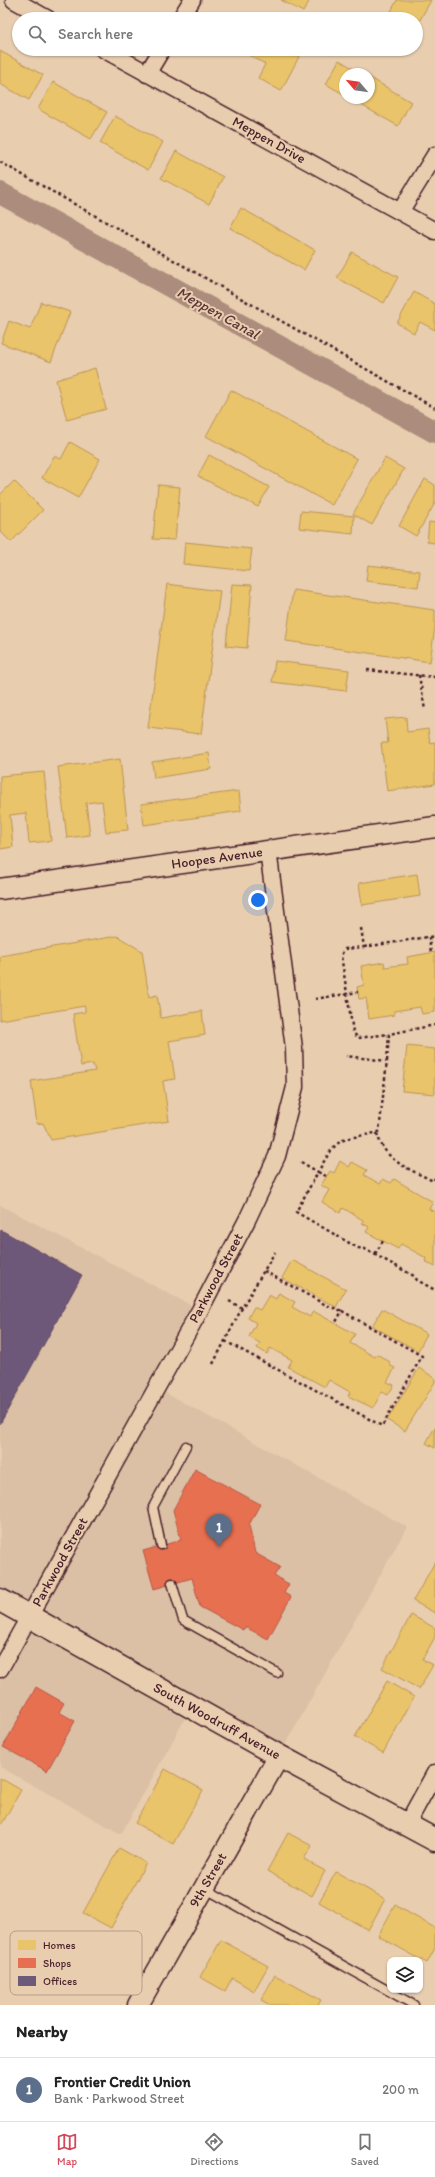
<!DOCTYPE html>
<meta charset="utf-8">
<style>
body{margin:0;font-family:Itim,sans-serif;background:#f6f6f6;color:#222}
.controls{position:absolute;right:12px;bottom:12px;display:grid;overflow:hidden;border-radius:8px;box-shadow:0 1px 3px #0004}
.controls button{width:36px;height:36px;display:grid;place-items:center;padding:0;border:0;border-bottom:1px solid #e0e0e0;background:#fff;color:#222;font:20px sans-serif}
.compass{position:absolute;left:339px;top:68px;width:36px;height:36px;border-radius:50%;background:#fff;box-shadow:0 1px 3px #0004;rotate:299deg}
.you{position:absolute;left:258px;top:900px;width:14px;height:14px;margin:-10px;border:3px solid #fff;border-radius:50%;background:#1a73e8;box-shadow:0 0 0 6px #1a73e833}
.badge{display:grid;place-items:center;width:26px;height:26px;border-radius:50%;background:#d1495b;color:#fff;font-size:13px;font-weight:700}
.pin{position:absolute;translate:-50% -33px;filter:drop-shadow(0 1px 2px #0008)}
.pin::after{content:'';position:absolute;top:21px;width:14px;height:12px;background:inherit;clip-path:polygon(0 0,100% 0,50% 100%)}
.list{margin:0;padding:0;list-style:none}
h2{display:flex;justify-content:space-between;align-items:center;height:52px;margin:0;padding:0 16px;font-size:17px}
h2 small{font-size:13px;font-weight:400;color:#767676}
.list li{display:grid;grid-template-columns:26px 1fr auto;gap:12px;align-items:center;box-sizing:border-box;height:64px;padding:0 16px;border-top:1px solid #e0e0e0}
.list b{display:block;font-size:15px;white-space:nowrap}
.list p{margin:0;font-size:13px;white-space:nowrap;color:#767676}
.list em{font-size:13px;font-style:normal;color:#767676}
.icon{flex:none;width:22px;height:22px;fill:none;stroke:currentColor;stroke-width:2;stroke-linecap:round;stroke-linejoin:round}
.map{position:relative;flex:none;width:435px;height:2005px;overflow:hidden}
.search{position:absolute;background:#fff;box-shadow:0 1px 3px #0004;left:12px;right:12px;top:12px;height:44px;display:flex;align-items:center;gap:10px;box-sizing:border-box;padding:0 14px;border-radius:22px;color:#767676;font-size:15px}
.sheet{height:116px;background:#fff}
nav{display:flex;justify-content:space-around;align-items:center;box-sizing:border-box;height:56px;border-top:1px solid #e0e0e0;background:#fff;font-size:11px;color:#767676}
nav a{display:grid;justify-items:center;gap:2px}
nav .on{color:#d1495b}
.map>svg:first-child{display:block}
.built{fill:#dbc0a5}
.homes{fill:#e9c46a;stroke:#b99257}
.shops{fill:#e76f51;stroke:#b85746}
.offices{fill:#6d597a;stroke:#624862}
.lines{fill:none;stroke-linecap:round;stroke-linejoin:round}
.canal{stroke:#ac8c7c;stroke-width:22}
.service-casing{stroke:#4a1f2b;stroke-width:11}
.minor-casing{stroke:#4a1f2b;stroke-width:19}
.tertiary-casing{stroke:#4a1f2b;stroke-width:23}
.primary-casing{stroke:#4a1f2b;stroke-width:25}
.path{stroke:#4a1f2b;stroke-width:2.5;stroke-dasharray:3 3;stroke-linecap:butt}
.service{stroke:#e8ceaf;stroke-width:8}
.minor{stroke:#e8ceaf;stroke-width:16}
.tertiary{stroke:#e8ceaf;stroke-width:20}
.primary{stroke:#e8ceaf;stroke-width:22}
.labels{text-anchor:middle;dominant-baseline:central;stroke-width:4;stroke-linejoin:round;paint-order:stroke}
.street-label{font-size:14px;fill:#4a1f2b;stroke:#e8ceaf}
.water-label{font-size:15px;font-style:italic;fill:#5e353b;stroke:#e8ceaf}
.key{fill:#e8ceaf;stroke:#b99a87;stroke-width:1}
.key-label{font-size:11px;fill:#4a1f2b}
</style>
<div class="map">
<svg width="435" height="2005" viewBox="0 0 435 2005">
<rect width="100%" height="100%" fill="#e8ceaf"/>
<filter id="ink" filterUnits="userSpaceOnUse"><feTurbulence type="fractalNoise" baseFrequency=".025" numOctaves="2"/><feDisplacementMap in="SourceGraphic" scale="8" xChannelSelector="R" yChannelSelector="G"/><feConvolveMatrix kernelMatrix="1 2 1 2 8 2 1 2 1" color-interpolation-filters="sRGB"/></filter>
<g filter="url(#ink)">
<path class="built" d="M0,1205l200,105 -43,78 250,139 -128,229 -88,-48 -70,126 -121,-67v-98l30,-53 -30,-16z"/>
<path class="homes" d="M281,0h29l-7,12z
M397,0h34l-15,27v-8h-29z
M243,49h55l4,2 -21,40 -23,-13 7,-14 -23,-13z
M0,51l43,24 -14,25 -29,-16z
M339,60l24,14h-18v21l-19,-11z
M369,77l42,25 -13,24 -49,-28h20z
M53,82l54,30 -16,27 -53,-30z
M115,116l48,26 -15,28 -48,-27z
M176,151l47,26 -14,27 -48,-26z
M241,208l74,42 -11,20 -74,-42z
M352,252l46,25 -14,26 -47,-25z
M414,292l21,12v26l-15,-8 -6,11 -17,-10z
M41,302l29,10 -19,50 -50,-19 8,-22 21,8z
M95,368l11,41 -39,11 -11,-40z
M231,390l126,69 -25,46 -126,-69z
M70,442l30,17 -22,39 -36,-20 12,-22 7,3z
M209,455l60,32 -11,20 -60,-31z
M385,458l19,11 -32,56 -19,-11z
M425,479l10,6v18l-19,33 -17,-10z
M14,481l29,29 -32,32 -11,-11v-36z
M158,485l22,2 -5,53 -22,-1z
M301,511l53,5 -1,18 -54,-6z
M429,522l6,1v20l-8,-1z
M185,542l67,7 -3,22 -66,-7z
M368,565l52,6 -2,16 -52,-6z
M167,584l53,7 -19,143 -53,-6z
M232,584l20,1 -5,63 -21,-2z
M293,590l142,20v17l-5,35 -144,-21z
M275,661l74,9 -3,21 -74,-9z
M406,717l1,15 21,-3 2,14 5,-1v42l-48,7 -6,-48h7l-3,-24z
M209,753l2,16 -57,9 -2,-16z
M120,759l8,71 -22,2 -4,-31 -16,2 4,32 -23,3 -9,-71z
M44,772l7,69 -22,2 -3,-30 -16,2 3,32 -13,2v-73z
M239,791l2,20 -97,14 -3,-21z
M417,874l3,22 -58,9 -3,-22z
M117,936l25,15 7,46 8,-2 4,23 41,-7 3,24 -36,6 6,38 -12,2 6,40 -118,19 -8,-17 -6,1 -6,-43 64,-10 -2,-7 -12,2 -8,-52 12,-2v-6l-85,14v-64z
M435,952v60l-13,2 -2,-7 -26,4v4l-25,4 -3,-21 -7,1 -2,-12 7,-2 -3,-19 23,-4 1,5 23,-3 -1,-7z
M407,1046l28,3v45l-33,-3z
M340,1161l9,6 3,-5 15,8 -3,5 16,9 3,-5 8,4 3,-4 39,23 -4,7 6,3v55l-10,-6 1,-3 -25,-14 -3,5 -32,-17 3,-5 -7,-4 1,-3 -20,-12 -3,5 -18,-11 7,-12 -8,-5 9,-14 4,2z
M292,1260l54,29 -10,18 -54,-29z
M279,1293l16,9 -3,5 18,10 3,-6 42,23 -5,9 25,14 2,-3 13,8 -1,3 6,3 -8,14 7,3 -6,10 -6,-3 -9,16 -25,-12 2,-4 -21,-12 -4,7 -37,-20 4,-7 -22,-12 -3,6 -10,-6 3,-5 -11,-6 7,-14 -8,-5 6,-11 6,3 9,-15 7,4z
M382,1309l45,25 -9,17 -46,-25z
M419,1368l16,10v4l-30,49 -18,-11z
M435,1427v21l-9,-5z
M435,1562v51l-22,-12z
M411,1615l24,13v9l-13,23 11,5 -14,24 -37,-21z
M387,1681l27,16 -31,56 -28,-16z
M165,1769l38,21 -30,54 -38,-21z
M0,1778l21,12 -21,37z
M288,1833l24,13 -8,13 21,12 -13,25 -45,-25z
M119,1848l27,15 -35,65 -28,-15z
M336,1872l49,27 -17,31 -49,-28z
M395,1905l40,23v20l-8,15 -49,-27z
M221,1940l47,26 -14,25 -22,-13 -7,13 -25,-14z
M275,1975l46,25 -3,5h-48l-9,-5z"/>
<path class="shops" d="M195,1469l65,35 -11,21 6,28 25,14 -6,9 15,8 -5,9 7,4 -23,42 -23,-12 -2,3 -43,-23 -8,-29 -38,11 -11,-38 38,-11 -8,-30z
M36,1687l28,16 -5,9 16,9 -28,50 -44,-24z"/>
<path class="offices" d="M1,1230l81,45 -82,149v-191z"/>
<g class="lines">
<path class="canal" d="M0,193l435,239"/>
<defs>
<path id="service" d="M161,1545l-8,-38 33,-61
M172,1583l11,37 94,53
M204,1888l210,117"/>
<path id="minor" d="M14,0l34,19
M180,19l12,-19
M103,49l332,182
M147,74l15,-25
M400,212l35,-57
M0,1669l200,-359 47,-90 30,-64 18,-69 -1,-39 -26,-198
M407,1824l28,-51"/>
<path id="tertiary" d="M0,889l435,-62
M138,2005l141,-249"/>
<path id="primary" d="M0,1600l279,156 156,84"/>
</defs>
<use href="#service" class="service-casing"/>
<use href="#minor" class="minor-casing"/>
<use href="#tertiary" class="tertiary-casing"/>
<use href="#primary" class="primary-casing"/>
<path class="path" d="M0,162l435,246
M367,670l68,7
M419,675l6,35
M361,928l3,19 -19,2 -4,6 12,77 5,6 31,-4
M429,937l2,16
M364,947l71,-11
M315,999l43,-7
M387,1061l2,-27 46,-9
M377,1133c8,29 31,35 56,48l2,-3
M301,1162l17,10c21,-38 21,-31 61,-40l8,-71 -41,-5
M326,1176l-8,-4 -22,40 62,36 7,1 49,27 3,4 18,10
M375,1254l8,-13
M264,1271l62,34 16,6
M229,1301l13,7 33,-56
M225,1341l157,85 40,-70 -80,-45 -6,11
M213,1364l29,-56"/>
<use href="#service" class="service"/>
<use href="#minor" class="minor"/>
<use href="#tertiary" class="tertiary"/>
<use href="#primary" class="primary"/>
</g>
</g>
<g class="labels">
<g class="street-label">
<text transform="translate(269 140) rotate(29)">Meppen Drive</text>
<text transform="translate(217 858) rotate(-8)">Hoopes Avenue</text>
<text transform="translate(216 1278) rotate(-62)">Parkwood Street</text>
<text transform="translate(60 1562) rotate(-61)">Parkwood Street</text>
<text transform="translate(217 1721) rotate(29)">South Woodruff Avenue</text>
<text transform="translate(208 1880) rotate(-60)">9th Street</text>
</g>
<g class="water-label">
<text transform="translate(218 313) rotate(29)">Meppen Canal</text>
</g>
</g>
<rect x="10" y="1931" width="132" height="64" rx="6" class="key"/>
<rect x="18" y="1940" width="18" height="10" fill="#e9c46a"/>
<rect x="18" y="1958" width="18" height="10" fill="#e76f51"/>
<rect x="18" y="1976" width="18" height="10" fill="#6d597a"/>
<g class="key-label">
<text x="43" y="1949">Homes</text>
<text x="43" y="1967">Shops</text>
<text x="43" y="1985">Offices</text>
</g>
</svg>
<div class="controls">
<button><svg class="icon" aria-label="layers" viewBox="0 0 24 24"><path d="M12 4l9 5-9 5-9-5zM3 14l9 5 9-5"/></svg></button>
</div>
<svg class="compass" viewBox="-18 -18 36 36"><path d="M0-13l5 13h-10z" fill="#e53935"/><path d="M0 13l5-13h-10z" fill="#767676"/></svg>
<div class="you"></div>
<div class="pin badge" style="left:219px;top:1547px;background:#5c6f8a">1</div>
<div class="search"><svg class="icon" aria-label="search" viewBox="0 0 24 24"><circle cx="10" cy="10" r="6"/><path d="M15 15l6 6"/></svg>Search here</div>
</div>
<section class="sheet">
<h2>Nearby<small></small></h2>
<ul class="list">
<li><span class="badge" style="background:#5c6f8a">1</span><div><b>Frontier Credit Union</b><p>Bank · Parkwood Street</p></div><em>200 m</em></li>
</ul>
</section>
<nav>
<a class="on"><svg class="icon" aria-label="map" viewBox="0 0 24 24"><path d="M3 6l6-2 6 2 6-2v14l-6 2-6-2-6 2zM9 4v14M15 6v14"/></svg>Map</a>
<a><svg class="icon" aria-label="directions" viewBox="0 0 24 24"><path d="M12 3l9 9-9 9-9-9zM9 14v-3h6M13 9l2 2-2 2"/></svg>Directions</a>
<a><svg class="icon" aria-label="saved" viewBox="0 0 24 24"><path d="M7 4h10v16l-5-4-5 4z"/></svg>Saved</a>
</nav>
